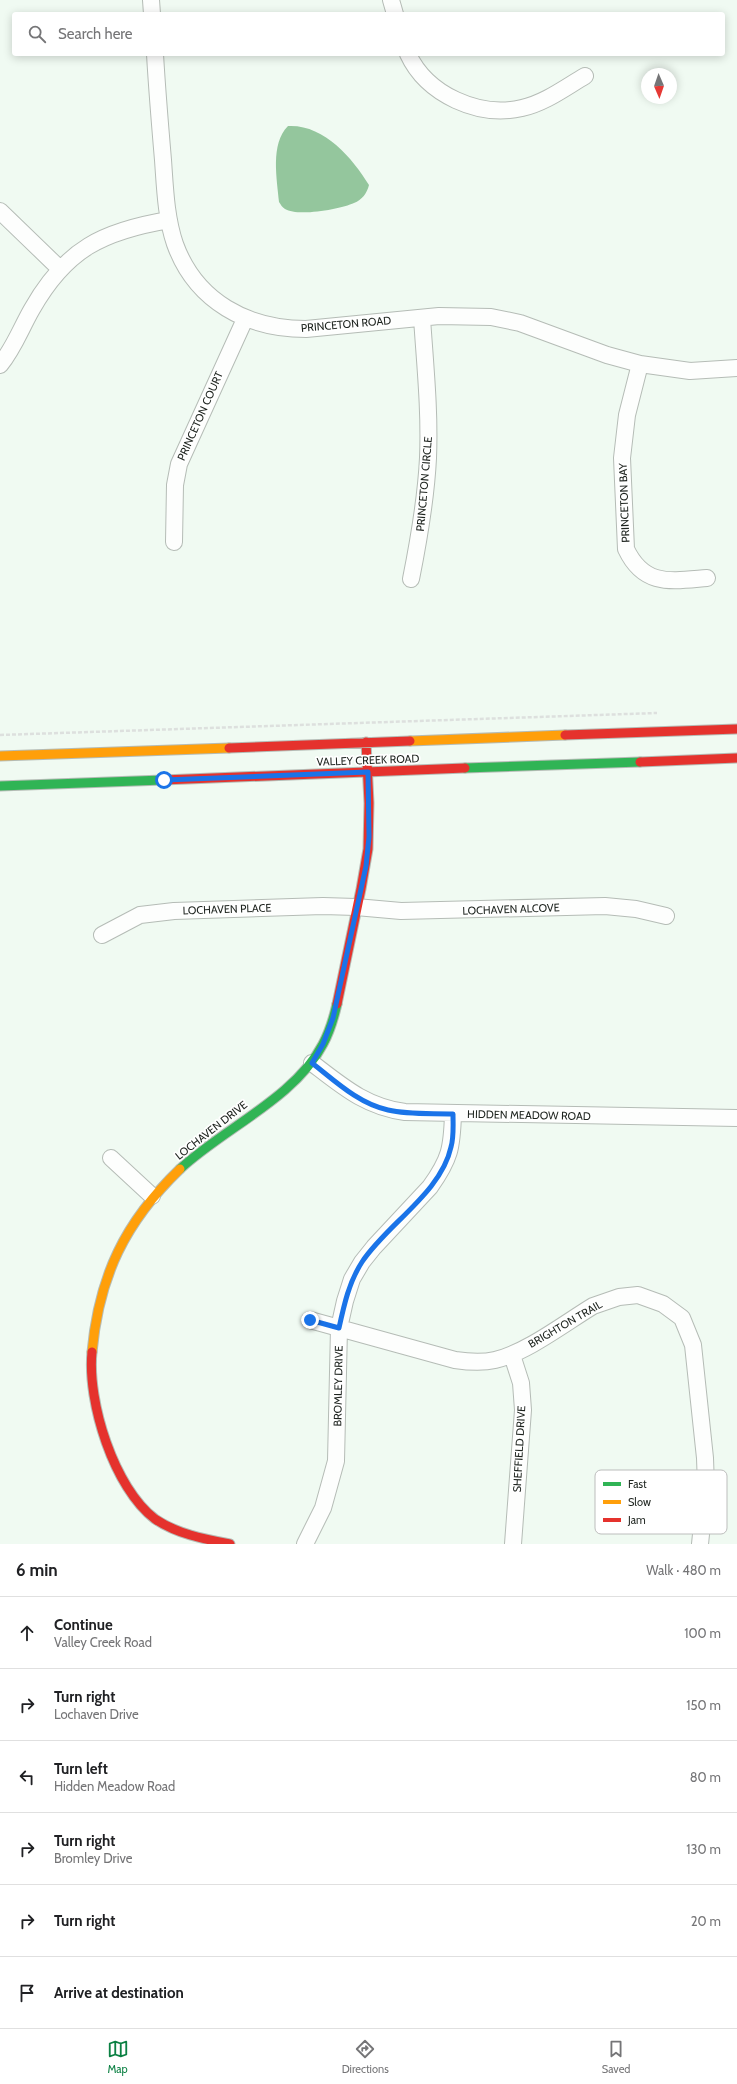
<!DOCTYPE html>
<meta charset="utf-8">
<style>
body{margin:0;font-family:Cabin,sans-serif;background:#f6f6f6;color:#202124}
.compass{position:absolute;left:641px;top:68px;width:36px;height:36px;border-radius:50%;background:#fff;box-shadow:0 2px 10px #0003;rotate:178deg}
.stop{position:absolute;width:12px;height:12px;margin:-9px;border:3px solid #1a73e8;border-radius:50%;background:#fff}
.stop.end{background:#1a73e8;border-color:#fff;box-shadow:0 1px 4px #0008}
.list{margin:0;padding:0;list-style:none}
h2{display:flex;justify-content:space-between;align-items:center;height:52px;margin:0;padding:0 16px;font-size:17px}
h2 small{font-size:13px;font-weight:400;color:#757577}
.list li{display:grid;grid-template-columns:26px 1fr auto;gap:12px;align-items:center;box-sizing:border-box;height:72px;padding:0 16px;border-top:1px solid #e0e0e0}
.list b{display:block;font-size:15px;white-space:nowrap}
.list p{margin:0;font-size:13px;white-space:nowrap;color:#757577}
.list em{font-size:13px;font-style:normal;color:#757577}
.icon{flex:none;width:22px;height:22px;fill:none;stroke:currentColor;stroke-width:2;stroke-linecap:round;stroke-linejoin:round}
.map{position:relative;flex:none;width:737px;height:1544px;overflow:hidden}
.search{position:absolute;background:#fff;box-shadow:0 2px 10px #0003;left:12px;right:12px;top:12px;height:44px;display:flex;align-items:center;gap:10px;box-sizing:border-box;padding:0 14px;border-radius:4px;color:#757577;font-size:15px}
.sheet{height:484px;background:#fff}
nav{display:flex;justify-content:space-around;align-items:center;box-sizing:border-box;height:56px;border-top:1px solid #e0e0e0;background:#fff;font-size:11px;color:#757577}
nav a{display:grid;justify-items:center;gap:2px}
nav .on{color:#0b8043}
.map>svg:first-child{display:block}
.water{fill:#94c69d}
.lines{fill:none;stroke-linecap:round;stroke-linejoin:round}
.street-casing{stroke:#b5bcb6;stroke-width:18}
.fast-casing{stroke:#b5bcb6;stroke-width:11}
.slow-casing{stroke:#b5bcb6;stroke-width:11}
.jam-casing{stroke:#b5bcb6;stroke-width:11}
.path{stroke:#dde0de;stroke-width:2.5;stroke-dasharray:4 2;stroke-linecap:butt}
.street{stroke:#fdfefd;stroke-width:16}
.fast{stroke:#30b455;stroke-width:9}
.slow{stroke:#ff9f0a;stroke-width:9}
.jam{stroke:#e5322d;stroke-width:9}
.route{stroke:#1a73e8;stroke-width:5}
.labels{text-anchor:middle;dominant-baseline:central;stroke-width:3.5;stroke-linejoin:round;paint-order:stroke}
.street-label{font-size:11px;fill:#1e241f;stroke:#fff}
.key{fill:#fff;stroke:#bcbdbc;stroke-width:1}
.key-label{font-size:11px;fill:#1e241f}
</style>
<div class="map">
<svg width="737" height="1544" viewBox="0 0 737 1544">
<rect width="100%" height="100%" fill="#f0faf2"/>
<path class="water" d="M288,126c35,-2 64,31 81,59 -2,8 -7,15 -15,18 -13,6 -56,14 -69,6 -3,-2 -4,-4 -6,-7 -2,-23 -9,-58 9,-76z"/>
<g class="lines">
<defs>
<path id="street" d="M151,0l1,14
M391,0l4,14
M155,54c2,35 5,71 8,106 2,28 3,58 12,84 21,58 73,85 131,85l133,-13 52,1 29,6 87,32 33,9 50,7 47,-3
M408,54c19,41 71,64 114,54 23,-5 44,-21 63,-32
M0,211l60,58
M640,364l-13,51 -5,43 4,91c18,38 45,32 81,29
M0,365c14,-17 21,-37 32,-56 34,-60 71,-78 137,-89
M174,542l1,-57 4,-21 66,-145
M411,579c8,-40 15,-80 17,-121 2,-47 -3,-94 -6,-140
M102,935l38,-20 34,-4 149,-5 33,1 45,4 204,-5 31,3 30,7
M312,1063c30,23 54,44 93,49l332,6
M111,1158l41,38
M310,1320l145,40c14,2 27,3 40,0 31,-7 70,-37 98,-54l26,-9 19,-2 25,9 19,14 11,27 12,113 1,28 -6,58
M512,1355l9,28 2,27 -10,134
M305,1544l18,-36 13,-47 3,-133 6,-27 7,-22 10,-17 12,-15 56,-60c20,-28 22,-39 23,-73"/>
<path id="fast" d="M465,768l175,-6
M0,786l163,-6
M180,1169c44,-41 115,-71 143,-125 7,-13 11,-27 14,-40"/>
<path id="slow" d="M410,741l155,-6
M0,756l229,-8
M92,1352c7,-76 33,-130 88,-183"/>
<path id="jam" d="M565,735l172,-6
M229,748l181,-7
M640,762l97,-4
M163,780l302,-12
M337,1004l24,-115 7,-40 1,-46 -3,-61
M92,1352c-5,50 22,136 63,167 22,15 49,20 75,25"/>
</defs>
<use href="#street" class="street-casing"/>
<use href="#fast" class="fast-casing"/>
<use href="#slow" class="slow-casing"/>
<use href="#jam" class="jam-casing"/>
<path class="path" d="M0,735l657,-22"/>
<use href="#street" class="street"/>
<use href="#fast" class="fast"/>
<use href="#slow" class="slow"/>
<use href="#jam" class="jam"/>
</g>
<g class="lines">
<path class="route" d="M164,780l204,-8 1,65 -3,29 -33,152 -10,26 -11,19c23,18 47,41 76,47 21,5 44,3 65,4 0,11 1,23 -2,33 -10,46 -64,77 -89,115 -13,20 -18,43 -23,66l-29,-8"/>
</g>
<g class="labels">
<g class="street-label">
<text transform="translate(346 324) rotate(-5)">PRINCETON ROAD</text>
<text transform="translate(200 416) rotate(-66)">PRINCETON COURT</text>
<text transform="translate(424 484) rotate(-85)">PRINCETON CIRCLE</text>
<text transform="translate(624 503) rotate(-92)">PRINCETON BAY</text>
<text transform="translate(368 760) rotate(-2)">VALLEY CREEK ROAD</text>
<text transform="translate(227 909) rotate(-2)">LOCHAVEN PLACE</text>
<text transform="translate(511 909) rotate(-2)">LOCHAVEN ALCOVE</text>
<text transform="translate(529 1115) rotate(1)">HIDDEN MEADOW ROAD</text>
<text transform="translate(211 1130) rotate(-38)">LOCHAVEN DRIVE</text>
<text transform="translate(565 1324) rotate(-30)">BRIGHTON TRAIL</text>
<text transform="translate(338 1386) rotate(-89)">BROMLEY DRIVE</text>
<text transform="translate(519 1449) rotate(-87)">SHEFFIELD DRIVE</text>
</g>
</g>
<rect x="595" y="1470" width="132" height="64" rx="6" class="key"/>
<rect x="603" y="1482" width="18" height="4" fill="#30b455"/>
<rect x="603" y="1500" width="18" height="4" fill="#ff9f0a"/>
<rect x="603" y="1518" width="18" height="4" fill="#e5322d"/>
<g class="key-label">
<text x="628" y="1488">Fast</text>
<text x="628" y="1506">Slow</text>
<text x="628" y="1524">Jam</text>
</g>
</svg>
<svg class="compass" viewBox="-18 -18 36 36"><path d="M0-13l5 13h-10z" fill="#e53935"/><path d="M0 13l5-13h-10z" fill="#757577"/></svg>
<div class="stop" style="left:164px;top:780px"></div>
<div class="stop end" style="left:310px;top:1320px"></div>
<div class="search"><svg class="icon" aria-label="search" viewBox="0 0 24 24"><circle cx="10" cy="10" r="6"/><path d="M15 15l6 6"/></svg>Search here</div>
</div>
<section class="sheet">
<h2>6 min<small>Walk · 480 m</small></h2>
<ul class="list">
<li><svg class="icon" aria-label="ahead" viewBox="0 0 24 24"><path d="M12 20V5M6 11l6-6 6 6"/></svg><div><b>Continue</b><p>Valley Creek Road</p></div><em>100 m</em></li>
<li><svg class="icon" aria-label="right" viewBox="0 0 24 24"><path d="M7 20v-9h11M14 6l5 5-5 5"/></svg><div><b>Turn right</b><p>Lochaven Drive</p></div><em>150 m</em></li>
<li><svg class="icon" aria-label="left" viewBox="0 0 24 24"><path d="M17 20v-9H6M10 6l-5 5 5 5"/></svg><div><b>Turn left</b><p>Hidden Meadow Road</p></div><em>80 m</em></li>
<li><svg class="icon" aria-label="right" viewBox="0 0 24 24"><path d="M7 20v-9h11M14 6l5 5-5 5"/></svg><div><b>Turn right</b><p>Bromley Drive</p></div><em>130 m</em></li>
<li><svg class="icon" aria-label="right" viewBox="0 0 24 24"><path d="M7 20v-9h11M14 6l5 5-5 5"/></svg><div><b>Turn right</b></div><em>20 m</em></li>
<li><svg class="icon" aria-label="arrive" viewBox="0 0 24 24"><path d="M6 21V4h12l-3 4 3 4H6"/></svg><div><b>Arrive at destination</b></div></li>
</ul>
</section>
<nav>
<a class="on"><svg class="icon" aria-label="map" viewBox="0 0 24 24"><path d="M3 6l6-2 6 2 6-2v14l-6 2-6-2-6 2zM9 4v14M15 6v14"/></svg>Map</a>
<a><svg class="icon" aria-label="directions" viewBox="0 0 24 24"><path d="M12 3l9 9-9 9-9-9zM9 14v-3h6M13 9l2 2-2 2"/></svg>Directions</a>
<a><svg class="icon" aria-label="saved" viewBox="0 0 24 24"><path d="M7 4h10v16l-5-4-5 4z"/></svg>Saved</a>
</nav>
